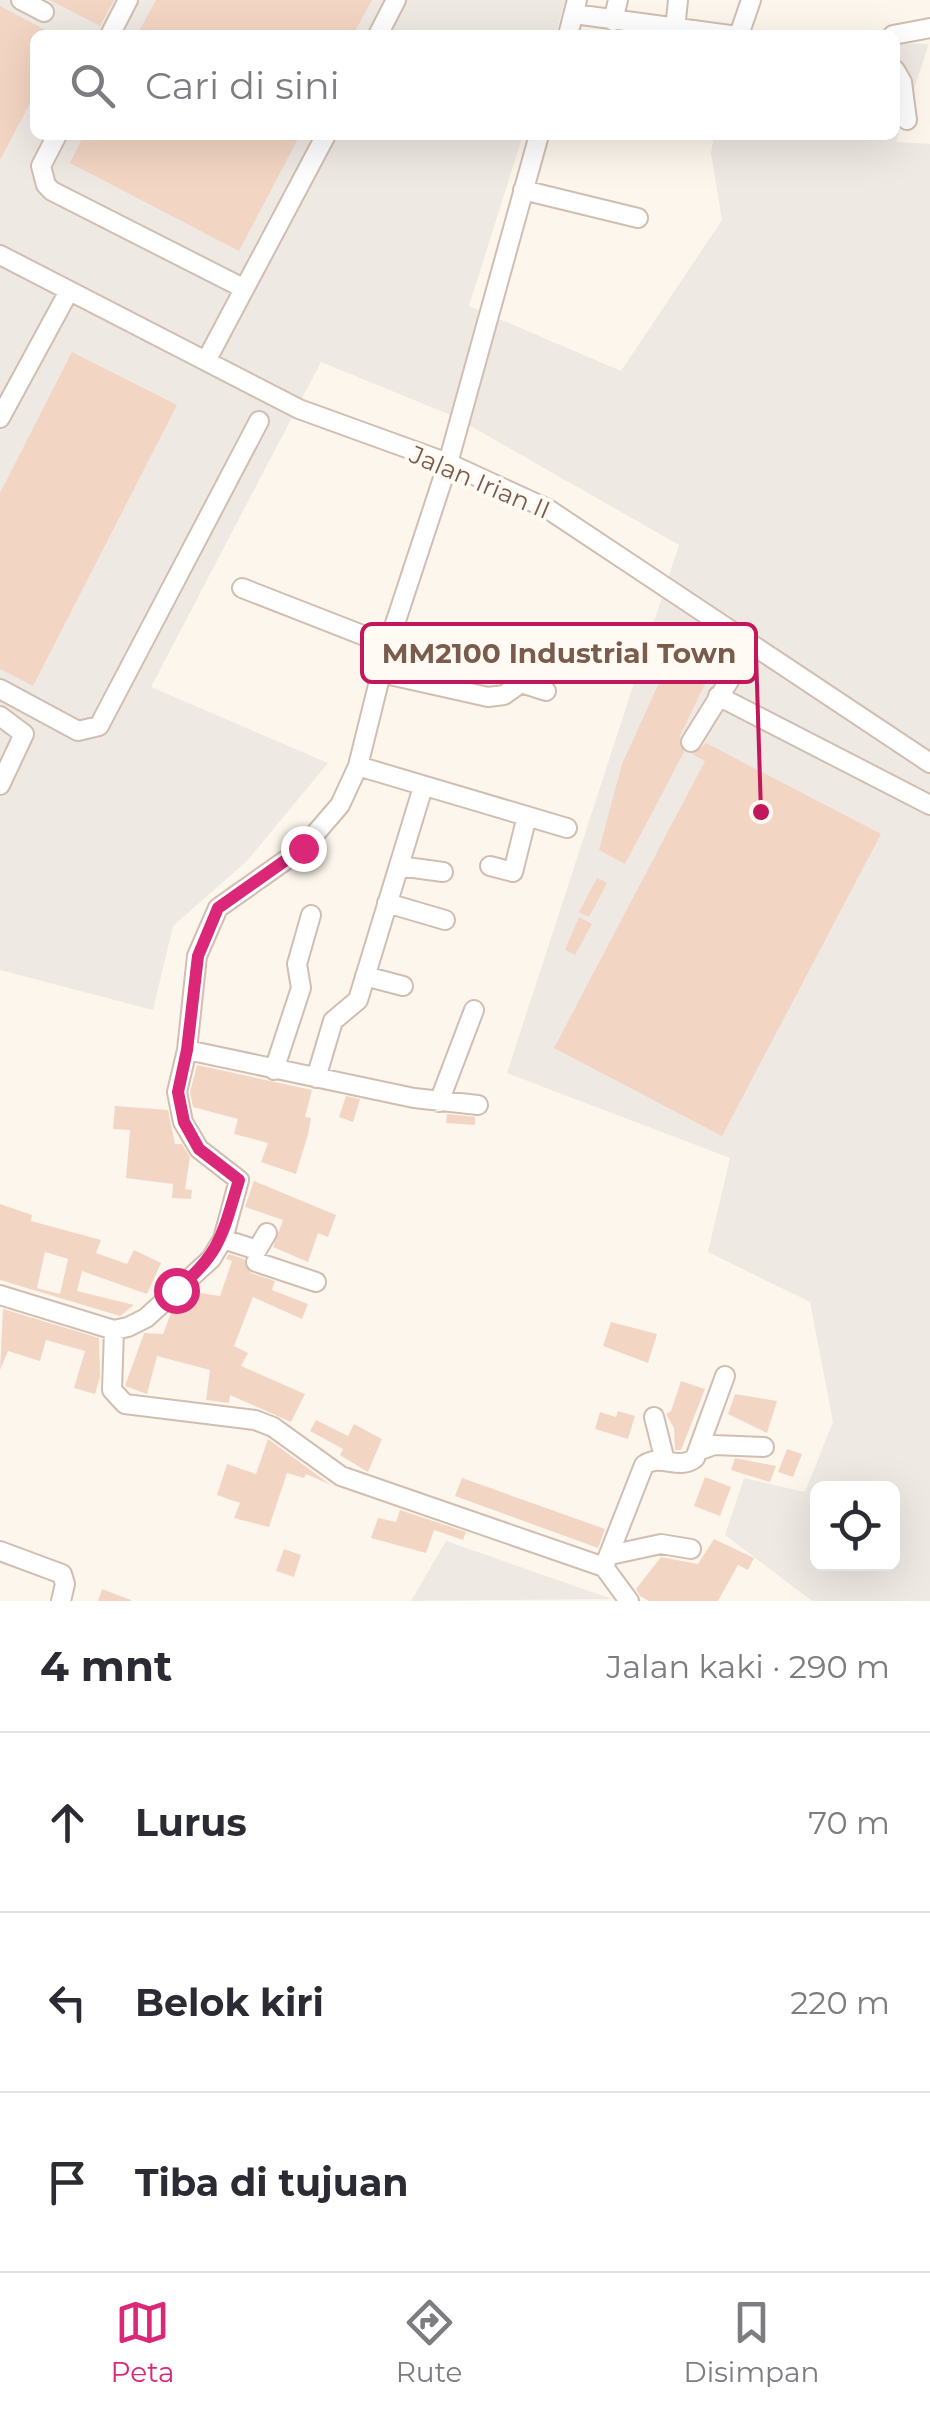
<!DOCTYPE html>
<html lang="id">
<meta charset="utf-8">
<style>
body{margin:0;font-family:Montserrat,sans-serif;background:#f2f2f3;color:#2b2b33}
.controls{position:absolute;right:30px;bottom:30px;display:grid;overflow:hidden;border-radius:15px;box-shadow:0 10px 40px #0002}
.controls button{width:90px;height:90px;display:grid;place-items:center;padding:0;border:0;border-bottom:2px solid #e1e1e2;background:#fff;color:#2b2b33;font:50px sans-serif}
.stop{position:absolute;width:30px;height:30px;margin:-22px;border:8px solid #db2777;border-radius:50%;background:#fff}
.stop.end{background:#db2777;border-color:#fff;box-shadow:0 2px 10px #0008}
.list{margin:0;padding:0;list-style:none}
h2{display:flex;justify-content:space-between;align-items:center;height:130px;margin:0;padding:0 40px;font-size:42px}
h2 small{font-size:32px;font-weight:400;color:#7c7c81}
.list li{display:grid;grid-template-columns:65px 1fr auto;gap:30px;align-items:center;box-sizing:border-box;height:180px;padding:0 40px;border-top:2px solid #e1e1e2}
.list b{display:block;font-size:38px;white-space:nowrap}
.list em{font-size:32px;font-style:normal;color:#7c7c81}
.icon{flex:none;width:55px;height:55px;fill:none;stroke:currentColor;stroke-width:2;stroke-linecap:round;stroke-linejoin:round}
.map{position:relative;flex:none;width:930px;height:1601px;overflow:hidden}
.search{position:absolute;background:#fff;box-shadow:0 10px 40px #0002;left:30px;right:30px;top:30px;height:110px;display:flex;align-items:center;gap:25px;box-sizing:border-box;padding:0 35px;border-radius:15px;color:#7c7c81;font-size:38px}
.sheet{height:670px;background:#fff}
nav{display:flex;justify-content:space-around;align-items:center;box-sizing:border-box;height:140px;border-top:2px solid #e1e1e2;background:#fff;font-size:28px;color:#7c7c81}
nav a{display:grid;justify-items:center;gap:5px}
nav .on{color:#db2777}
.map>svg:first-child{display:block}
.industrial{fill:#efe9e4;fill-rule:evenodd}
.building{fill:#f3d5c3;fill-rule:evenodd}
.lines{fill:none;stroke-linecap:round;stroke-linejoin:round}
.minor-casing{stroke:#d1beb0;stroke-width:22}
.minor{stroke:#fff;stroke-width:18}
.route{stroke:#db2777;stroke-width:12}
.labels{text-anchor:middle;dominant-baseline:central;stroke-width:8;stroke-linejoin:round;paint-order:stroke}
.street-label{font-size:25px;fill:#7a5c4d;stroke:#fffaf3}
.leader{fill:none;stroke:#c2185b;stroke-width:4}
.callout-dot{fill:#c2185b;stroke:#fffaf3;stroke-width:4}
.callout{fill:#fffaf3;stroke:#c2185b;stroke-width:4}
.callout-label{font-size:28px;text-anchor:middle;font-weight:bold;fill:#7a5c4d}
</style>
<div class="map">
<svg width="930" height="1601" viewBox="0 0 930 1601">
<rect width="100%" height="100%" fill="#fdf6ec"/>
<path class="industrial" d="M0,0h566l-11,35h-520v100h488l-54,171 152,65 101,-151 -11,-67 3,-18h181v-92l34,1 -33,98 34,2v1457h-118l-87,-66 19,-57 61,14 28,-70 -23,-120 -102,-50 22,-94 -223,-85 172,-528 -226,-129 -132,-54 -170,325 177,76 -81,98 -74,65 -20,84 -153,-40zM818,1488h74v76h-74z
M446,1541l166,58 -201,2z"/>
<path class="building" d="M50,0h64l-14,26z
M156,0h216l-19,35h-216z
M0,6l55,29h-20v59l-35,66z
M84,135h216l-61,116 -169,-88z
M72,352l105,53 -144,281 -33,-17v-176z
M674,647l40,18 -34,71 4,16 -59,112 -26,-14 23,-86 41,-90 -15,-8 7,-13 13,6z
M706,743l175,91 -159,302 -168,-88 151,-287 -13,-7z
M597,878l10,5 -18,34 -10,-5z
M579,917l13,7 -17,31 -10,-5z
M197,1065l115,25 -7,27 6,1 -3,16 -12,40 -35,-12 7,-19 -34,-9 4,-15 -45,-12 -3,-15z
M346,1096l14,3 -7,23 -14,-5z
M115,1106l53,4 7,34h7l8,13 -5,32 7,1 -1,9 -19,-1 1,-14 -47,-6 4,-48 -17,-1z
M447,1114l28,3v8l-29,-2z
M254,1181l82,34 -8,22 -10,-4 -10,29 -35,-15 10,-27 -38,-13z
M0,1204l32,11 -1,6 70,19 -5,13 31,11 7,-14 27,13 -14,31 -65,-23 -5,20 57,14 -14,11 -120,-36zM45,1252l23,7 -8,35 -23,-6z
M229,1254l15,5 7,14 24,8 -3,9 36,14 -6,15 -49,-22 -19,49 14,7 -7,13 64,28 -14,28 -61,-27 -1,8 -23,-3 4,-30 -53,-14 -10,38 -22,-8 19,-53 19,1 8,-21 22,-21 27,4 12,-35 -6,-2z
M3,1309l96,29 1,39 -5,17 -21,-6 11,-37 -39,-11 -6,21 -32,-10 -8,19z
M611,1322l46,12 -9,29 -45,-17z
M681,1381l24,8 -24,61h-6l-1,-22 -8,-14 5,-3z
M735,1394l42,7 -10,32 -39,-19z
M618,1411l17,5 -7,23 -33,-10 5,-17 16,5z
M316,1420l32,16 6,-12 28,15 -14,33 -28,-17 3,-6 -33,-18z
M268,1439l63,46 -25,-11 -2,4 -17,-5 -18,54 -35,-9 6,-15 -23,-8 10,-31 29,10z
M787,1449l15,5 -9,23 -15,-5z
M735,1458l41,8 -6,16 -39,-12z
M705,1477l26,10 -11,29 -26,-10z
M462,1478l143,51 -7,19 -143,-52z
M400,1510l66,22 -3,8 -29,-10 -8,23 -55,-15 7,-20 18,4z
M714,1539l40,19 -6,12 -10,-5 -20,36h-69l-9,-5 -4,-7 25,-32 37,7z
M284,1549l17,6 -7,22 -18,-6z
M102,1589l29,11v1h-33z"/>
<g class="lines">
<defs>
<path id="minor" d="M21,0l23,12
M574,14l156,21
M613,21l5,-21
M675,29l3,-29
M110,35l18,-35
M378,35l18,-35
M568,35l9,-35
M739,35l12,-35
M893,35l37,-7
M895,70l7,12 5,38
M57,135l-16,31 5,19 6,6 191,97
M523,190l115,28
M0,255l299,154 149,54 100,46 382,254
M206,361l120,-226
M0,418l69,-127
M242,588l146,57
M512,635l10,29 -1,19
M381,673l107,24 16,-2 17,-12 25,8
M0,689l78,42 21,-5 160,-305
M718,696l212,109
M0,716l24,18 -24,51
M691,742l59,-95
M358,766l209,62
M399,866l44,6
M490,866l23,6 14,-56
M387,903l58,17
M365,976l38,10
M187,1050l227,48 64,7
M274,1070l27,-82 -4,-24 14,-49
M316,1078l17,-57 25,-21 65,-213
M439,1102l35,-92
M223,1239l34,11 10,-17
M256,1262l60,20
M0,1295l114,35 14,-3 18,-9 65,-59 12,-20 16,-59 -40,-31 -16,-27 -6,-30 10,-42 10,-94 21,-48 85,-60 37,-43 18,-39 30,-121 60,-182 91,-328
M114,1330l-2,60 13,14 130,16 18,7 68,49 263,91 25,34
M654,1417l11,44
M698,1451l16,-6 50,2
M0,1551l62,23 3,10 -4,17
M610,1555l51,-11 30,5
M604,1567l40,-102c16,-12 35,6 51,-7l30,-82"/>
</defs>
<use href="#minor" class="minor-casing"/>
<use href="#minor" class="minor"/>
</g>
<g class="lines">
<path class="route" d="M176,1290c45,-36 47,-58 63,-110l-40,-31 -15,-27 -6,-30 9,-42 11,-94 20,-48 85,-60"/>
</g>
<g class="labels">
<g class="street-label">
<text transform="translate(480 482) rotate(23)">Jalan Irian II</text>
</g>
</g>
<path class="leader" d="M761 812L756 653"/>
<circle class="callout-dot" cx="761" cy="812" r="10"/>
<rect class="callout" x="362" y="624" width="394" height="58" rx="10"/>
<g class="callout-label">
<text x="559" y="663">MM2100 Industrial Town</text>
</g>
</svg>
<div class="controls">
<button><svg class="icon" aria-label="locate" viewBox="0 0 24 24"><circle cx="12" cy="12" r="6"/><path d="M12 2v4M12 18v4M2 12h4M18 12h4"/></svg></button>
</div>
<div class="stop" style="left:176px;top:1290px"></div>
<div class="stop end" style="left:303px;top:848px"></div>
<div class="search"><svg class="icon" aria-label="search" viewBox="0 0 24 24"><circle cx="10" cy="10" r="6"/><path d="M15 15l6 6"/></svg>Cari di sini</div>
</div>
<section class="sheet">
<h2>4 mnt<small>Jalan kaki · 290 m</small></h2>
<ul class="list">
<li><svg class="icon" aria-label="ahead" viewBox="0 0 24 24"><path d="M12 20V5M6 11l6-6 6 6"/></svg><div><b>Lurus</b></div><em>70 m</em></li>
<li><svg class="icon" aria-label="left" viewBox="0 0 24 24"><path d="M17 20v-9H6M10 6l-5 5 5 5"/></svg><div><b>Belok kiri</b></div><em>220 m</em></li>
<li><svg class="icon" aria-label="arrive" viewBox="0 0 24 24"><path d="M6 21V4h12l-3 4 3 4H6"/></svg><div><b>Tiba di tujuan</b></div></li>
</ul>
</section>
<nav>
<a class="on"><svg class="icon" aria-label="map" viewBox="0 0 24 24"><path d="M3 6l6-2 6 2 6-2v14l-6 2-6-2-6 2zM9 4v14M15 6v14"/></svg>Peta</a>
<a><svg class="icon" aria-label="directions" viewBox="0 0 24 24"><path d="M12 3l9 9-9 9-9-9zM9 14v-3h6M13 9l2 2-2 2"/></svg>Rute</a>
<a><svg class="icon" aria-label="saved" viewBox="0 0 24 24"><path d="M7 4h10v16l-5-4-5 4z"/></svg>Disimpan</a>
</nav>
